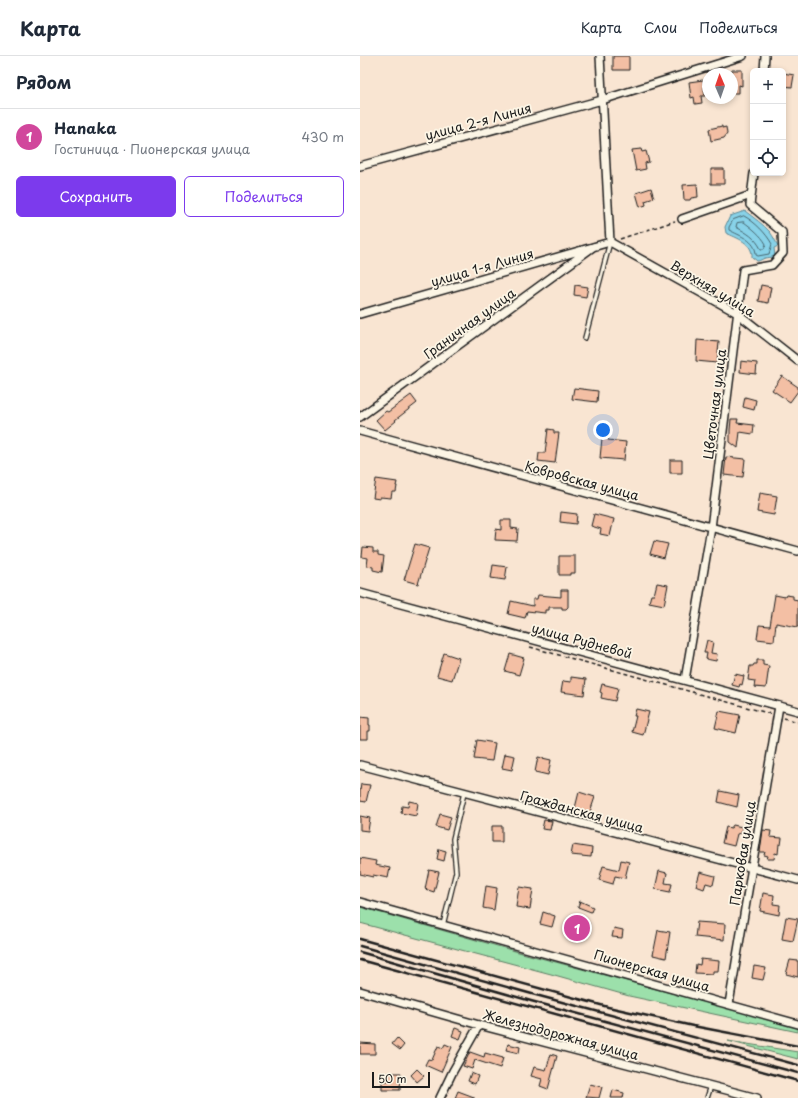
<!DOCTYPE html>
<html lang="ru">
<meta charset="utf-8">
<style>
body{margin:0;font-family:"Playpen Sans",sans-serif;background:#f6f6f7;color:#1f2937}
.controls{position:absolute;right:12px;top:12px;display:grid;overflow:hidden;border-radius:6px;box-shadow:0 2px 6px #0003}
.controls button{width:36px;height:36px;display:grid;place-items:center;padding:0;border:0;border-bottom:1px solid #e0e1e3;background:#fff;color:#1f2937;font:20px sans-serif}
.compass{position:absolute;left:342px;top:12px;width:36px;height:36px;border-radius:50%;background:#fff;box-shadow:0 2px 6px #0003;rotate:358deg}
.scale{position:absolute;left:12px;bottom:10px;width:58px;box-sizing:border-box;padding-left:4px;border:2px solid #1c1c1c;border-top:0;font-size:11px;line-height:14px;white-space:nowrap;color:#1c1c1c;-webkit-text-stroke:3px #fcf5e5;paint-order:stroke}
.you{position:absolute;left:243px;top:374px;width:14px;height:14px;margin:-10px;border:3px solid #fff;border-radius:50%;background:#1a73e8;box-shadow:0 0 0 6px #1a73e833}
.badge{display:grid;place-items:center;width:26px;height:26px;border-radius:50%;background:#7c3aed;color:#fff;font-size:13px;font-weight:700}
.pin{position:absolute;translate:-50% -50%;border:2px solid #fff;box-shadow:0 1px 4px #0006}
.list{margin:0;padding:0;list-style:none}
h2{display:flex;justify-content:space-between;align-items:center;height:52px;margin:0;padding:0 16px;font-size:17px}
h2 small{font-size:13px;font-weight:400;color:#747a83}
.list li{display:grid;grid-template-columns:26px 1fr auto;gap:12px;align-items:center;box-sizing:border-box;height:56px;padding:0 16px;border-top:1px solid #e0e1e3}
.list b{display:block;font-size:15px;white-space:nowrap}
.list p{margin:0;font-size:13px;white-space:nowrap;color:#747a83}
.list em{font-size:13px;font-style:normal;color:#747a83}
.actions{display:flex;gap:8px;padding:12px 16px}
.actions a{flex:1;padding:9px 0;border:1px solid #7c3aed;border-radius:6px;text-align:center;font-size:14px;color:#7c3aed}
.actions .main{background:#7c3aed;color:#fff}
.icon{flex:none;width:22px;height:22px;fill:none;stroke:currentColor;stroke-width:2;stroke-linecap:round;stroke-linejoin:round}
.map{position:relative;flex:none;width:438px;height:1042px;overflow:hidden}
header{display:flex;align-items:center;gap:24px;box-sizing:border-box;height:56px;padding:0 20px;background:#fff;border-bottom:1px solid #e0e1e3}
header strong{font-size:19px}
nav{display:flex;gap:22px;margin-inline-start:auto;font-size:14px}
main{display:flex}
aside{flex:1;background:#fff}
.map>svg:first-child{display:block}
.green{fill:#9ce0ab;stroke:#5c7e64}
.water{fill:#88d2e8;stroke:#5d8996}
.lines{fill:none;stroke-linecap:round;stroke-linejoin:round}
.shore{stroke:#47656e;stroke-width:1}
.building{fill:#f3bfa4;stroke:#1c1c1c}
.service-casing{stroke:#1c1c1c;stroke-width:6}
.minor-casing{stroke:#1c1c1c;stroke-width:10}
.path{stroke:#1c1c1c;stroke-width:1.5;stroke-dasharray:4 3;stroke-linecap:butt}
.service{stroke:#fcf5e5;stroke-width:3.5}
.minor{stroke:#fcf5e5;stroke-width:7}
.rail{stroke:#1c1c1c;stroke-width:2.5}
.labels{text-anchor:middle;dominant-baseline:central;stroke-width:3.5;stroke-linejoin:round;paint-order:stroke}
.street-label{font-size:13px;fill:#1c1c1c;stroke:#fcf5e5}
</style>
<header>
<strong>Карта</strong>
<nav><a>Карта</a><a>Слои</a><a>Поделиться</a></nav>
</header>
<main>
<aside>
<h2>Рядом<small></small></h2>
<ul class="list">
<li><span class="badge" style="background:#d1479c">1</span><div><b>Hanaka</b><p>Гостиница · Пионерская улица</p></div><em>430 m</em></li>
</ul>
<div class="actions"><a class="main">Сохранить</a><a>Поделиться</a></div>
</aside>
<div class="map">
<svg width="438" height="1042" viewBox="0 0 438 1042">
<rect width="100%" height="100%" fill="#f9e5d2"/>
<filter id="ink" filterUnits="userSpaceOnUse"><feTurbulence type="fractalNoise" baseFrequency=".025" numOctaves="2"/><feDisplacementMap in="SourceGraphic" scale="8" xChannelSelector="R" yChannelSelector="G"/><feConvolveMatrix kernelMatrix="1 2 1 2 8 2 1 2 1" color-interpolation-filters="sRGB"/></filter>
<g filter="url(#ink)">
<path class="green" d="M0,851l162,46 276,74v5l-169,-36 -78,-22 -191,-51z
M368,985l70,11v7z"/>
<path class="water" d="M385,155c9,7 18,13 25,21 3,4 6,10 8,14l-4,2 1,8c-4,2 -6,1 -10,2 -3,1 -5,3 -8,3l-5,-4c1,-14 -15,-19 -26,-24l-1,-6 5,-11z"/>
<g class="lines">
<path class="shore" d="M384,160c11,6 22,17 28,28l-3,10 -11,2 -2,-1c0,-15 -16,-19 -27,-25v-3l4,-7z
M384,166c8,6 17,13 22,22l-2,5h-3c-6,-12 -14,-16 -25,-22l1,-4z"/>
</g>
<path class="building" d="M253,0h16v14h-16z
M372,14h10v16l-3,-1v8h-7z
M423,17l11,2 -2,12 -9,-1z
M343,24l2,16h-4l1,7 -7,1 -1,-7 -3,1 -2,-16z
M362,70v2l4,-1 1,7 -3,4 -13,3 -2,-12z
M281,93l1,3 4,-1 3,11 -4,1 1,6 -10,2 -4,-21z
M351,113h13v15h-13z
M337,128l1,13 -7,1 -1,2h-6l-1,-15z
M291,132l3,10 -9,3 1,4 -6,2 -4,-14z
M215,229l13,2 -2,10 -12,-2z
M401,229l10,2 -3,16 -10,-2z
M337,284l22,2 -2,21 -21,-2z
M381,305l16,2 -1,11 -16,-2z
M422,320l16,11v4l-8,11 -18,-12z
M214,332l24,3 -1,11 -25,-3z
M51,339l6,8 -22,17 1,1 -11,9 -9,-10 10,-9 2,1z
M385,341l11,3 -2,10 -11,-3z
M371,363h7l-1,4 17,2 -1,9 -13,-2 -2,16 -8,-6v-12z
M188,373l6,1v3h5l-4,30 -17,-2 1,-8h6z
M242,382h6v2l18,2 -2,18 -24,-2z
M366,401l19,2 -2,18 -19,-2z
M310,404h12v13h-12z
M16,423l21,3 -1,4h1l-1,6h-4l-1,6 -11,-1v2l-7,-1z
M400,437l17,3 -3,19 -17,-3z
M201,456l16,2 -1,10 -16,-2z
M234,458l20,5 -4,17 -10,-2 1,-5 -10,-3z
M141,464h10v8l7,1 -1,12 -22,-1 1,-11 5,1z
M294,485l14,3 -4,14 -14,-4z
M55,488l14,4 -11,36 -14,-4z
M3,491l10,1v4h5v3l6,1 -2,16 -9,-2v-3l-6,-1 1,-8 -6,-1z
M199,500h16v17h-5v2h-11z
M133,509l14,2 -2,13 -14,-2z
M297,527l11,2 -4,20 -15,-3 2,-7h3z
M201,534h7v17l-2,2h-4v-2h-13v3h-4v3l-18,-2 -2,7 -17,-4 3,-13 22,5v-7h4l1,-4 23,2z
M415,539l10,2 1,-2 7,1v3l5,1v27l-22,-4 -2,18 -17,-2 2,-14 11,1z
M347,584l6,2 -2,11 6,1 -1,7 -10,-2 1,-6h-3z
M84,597l15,5 -7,22 -15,-4z
M150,598l14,4 -5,17 -14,-4z
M397,604h6v5l6,1 -3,22 -12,-1 1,-6 -7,-1 2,-14h3l1,-2h3z
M375,618l9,2 -2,9 -2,-1 -1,3 -7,-2z
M211,621l15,2 -2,16 -23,-3 2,-11 8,1z
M242,628l16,4 -3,13 -14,-3 1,-5 -2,-1z
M276,653l13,3 -6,23 -11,-3 4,-16h-2z
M359,655l21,4 -4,18 -21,-5z
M0,661l9,1v7h1v6h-2v8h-8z
M117,684l18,3 -3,18 -18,-2z
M145,698l10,2 -3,14 -10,-2z
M178,701l13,3 -3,15 -13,-3z
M1,728l9,1 -4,17 -6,-1v-10z
M360,735l19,4 -2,12 -19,-5z
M219,736l16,5 -5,15 -15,-4z
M49,745l9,2 -2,13 -15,-3 1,-7 6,1z
M80,758l11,3 -4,13 -11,-3z
M0,760l10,2 -2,13 -8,-1z
M184,764l8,1 -2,9 -8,-1z
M373,769l9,2 -1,6 -4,1 -3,12 -12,-3 4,-16 5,1z
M132,770h10v16h-10z
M403,774l8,1 -1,6 12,1 -1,7 -2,-1 -1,10 -3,-1 -1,6h-7l1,-3 -4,-1 1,-3h-5z
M213,789l19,3 -1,9 -20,-2z
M79,793l7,2 -2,10 -7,-2z
M0,802l16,3 -1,4 15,3 -2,10 -15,-3v2l-13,-3z
M261,804l8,2 -4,16 -10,-2 -2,8 -14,-4 4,-14 16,4z
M69,814l10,2 -5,20 -9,-3z
M299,815l8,2 -2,10 7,1 -2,8 -15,-3z
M340,816l15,4 -2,9 -7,-2 -2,6 -8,-3z
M126,830l11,2 -3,22 -11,-2z
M159,831l14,2 -3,20 -14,-2z
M403,837l11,2 -1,9 7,1 -1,10 -19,-4z
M220,845l13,6 -2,5 -13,-5z
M183,856l12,4 -3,11 -12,-3z
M426,861l12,2 -5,22 -11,-2z
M209,863l20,4 -3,14 -20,-4z
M337,866l28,2 -1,16 -29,-3z
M254,872l9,2 -1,8 -10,-1z
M298,874l12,2 -4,26 -13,-3z
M341,903l18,2 -1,10h-5v3l-18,-1 1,-9 4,1z
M430,904l8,1v16l-12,-3z
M394,910l12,2 -3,12 -11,-2z
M95,972l8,3 -3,8 -8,-3z
M37,982l7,7 -4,5 -8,-6z
M0,987l15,1v10h-15z
M85,988l7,3 -11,25 -16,-7 3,-6 4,1 6,-14 5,2z
M148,988l12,3 -1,6 -13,-3z
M110,996l14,5 1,-4 18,5 -3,10 -25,-8 -3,9 -9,-3z
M191,998l6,2 -9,33 -8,-3 2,-7 -11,-3 3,-9 12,3z
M57,1013l7,7 -7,6 -6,-7z
M28,1017h13l-1,17h-18v-9h6z
M111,1017l7,3 -3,8 -7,-3z
M230,1028l12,3 -3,11 -13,-1z
M253,1034l11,3 -1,5h-12z
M98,1035l16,6v1h-19z"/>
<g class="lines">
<defs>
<path id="service" d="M225,282l25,-96
M83,869l13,-53 -3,-33 11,-46
M347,1042l4,-12"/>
<path id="minor" d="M240,0l10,186
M404,15l1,-15
M0,110l242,-66 141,-44
M322,163l69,-24
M250,186l127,71 61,48
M0,258l250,-72
M0,361l233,-170
M0,375l438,120
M0,537l438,118
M325,624l26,-152 32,-258 29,-5 11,-12 -1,-21 -32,-27 4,-32
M0,709l438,115
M0,846l438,122
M0,935l119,34 278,73
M369,948l50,-298
M80,1042l13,-27 26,-46"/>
</defs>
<use href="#service" class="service-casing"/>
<use href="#minor" class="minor-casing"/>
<path class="path" d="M260,183l55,-18
M170,591l241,67
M424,662l14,4"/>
<use href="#service" class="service"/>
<use href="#minor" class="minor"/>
<path class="rail" d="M0,883l248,68 85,19 105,20
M0,890l172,48 266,71
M0,896l171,49 267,72
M0,904l438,121"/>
</g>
</g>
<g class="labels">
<g class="street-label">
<text transform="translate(118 65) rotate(-15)">улица 2-я Линия</text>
<text transform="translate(122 211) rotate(-16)">улица 1-я Линия</text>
<text transform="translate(353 232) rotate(31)">Верхняя улица</text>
<text transform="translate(109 267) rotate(-36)">Граничная улица</text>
<text transform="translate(354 348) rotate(-83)">Цветочная улица</text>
<text transform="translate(222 424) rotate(15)">Ковровская улица</text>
<text transform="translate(222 584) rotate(15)">улица Рудневой</text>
<text transform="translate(222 755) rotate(15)">Гражданская улица</text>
<text transform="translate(382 797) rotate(-81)">Парковая улица</text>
<text transform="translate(292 914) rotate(16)">Пионерская улица</text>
<text transform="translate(201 978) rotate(15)">Железнодорожная улица</text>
</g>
</g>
</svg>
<div class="controls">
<button>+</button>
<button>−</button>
<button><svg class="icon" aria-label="locate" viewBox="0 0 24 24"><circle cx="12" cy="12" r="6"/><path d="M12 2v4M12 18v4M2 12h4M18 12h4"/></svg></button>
</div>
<svg class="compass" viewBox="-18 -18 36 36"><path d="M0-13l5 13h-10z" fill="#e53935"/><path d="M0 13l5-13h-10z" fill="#747a83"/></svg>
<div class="scale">50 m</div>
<div class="you"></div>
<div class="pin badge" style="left:217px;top:872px;background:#d1479c">1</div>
</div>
</main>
